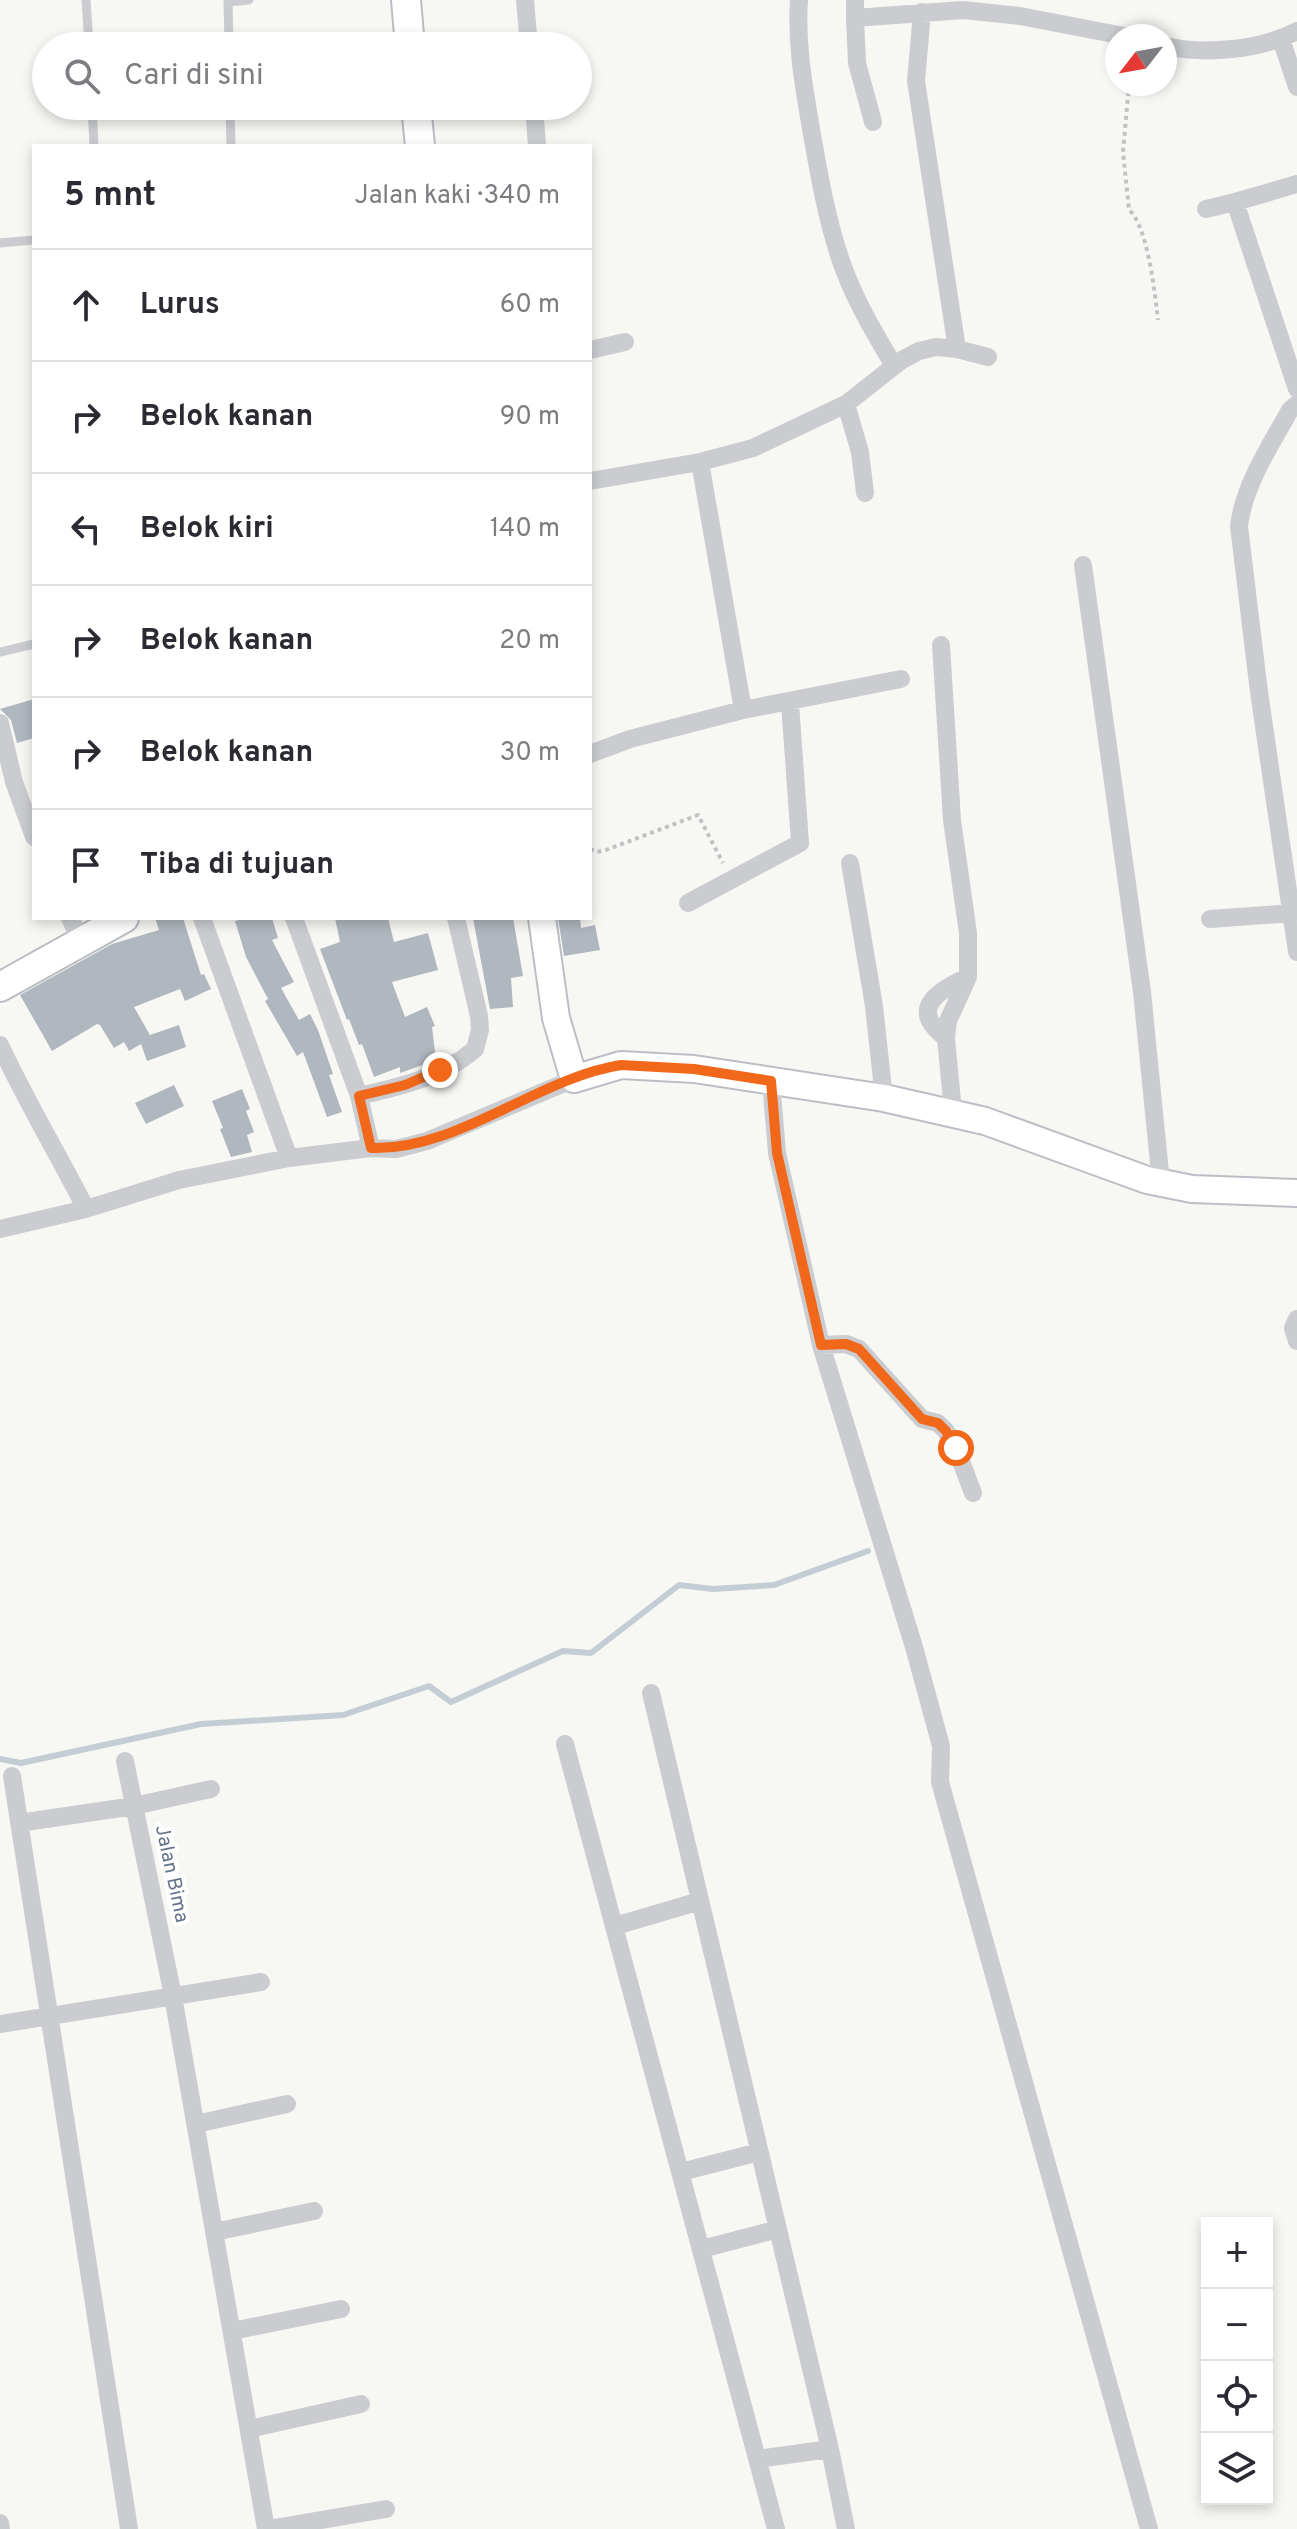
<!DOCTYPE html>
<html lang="id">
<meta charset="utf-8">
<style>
body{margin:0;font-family:Overpass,sans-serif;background:#f7f7f7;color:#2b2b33}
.controls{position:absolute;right:24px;bottom:24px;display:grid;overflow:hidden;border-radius:0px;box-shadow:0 4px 12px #0003}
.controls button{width:72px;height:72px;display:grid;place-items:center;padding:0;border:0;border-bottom:2px solid #e1e1e2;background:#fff;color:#2b2b33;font:40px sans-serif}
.compass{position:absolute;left:1105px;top:24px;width:72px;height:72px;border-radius:50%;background:#fff;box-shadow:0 4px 12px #0003;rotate:239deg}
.stop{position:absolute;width:24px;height:24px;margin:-18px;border:6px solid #f1681b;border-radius:50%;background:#fff}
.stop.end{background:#f1681b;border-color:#fff;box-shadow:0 2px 8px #0008}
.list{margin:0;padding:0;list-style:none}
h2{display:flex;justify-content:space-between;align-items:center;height:104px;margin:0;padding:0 32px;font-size:34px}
h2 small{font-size:26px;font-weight:400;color:#7c7c81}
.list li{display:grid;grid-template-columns:52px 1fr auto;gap:24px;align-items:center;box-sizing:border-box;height:112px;padding:0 32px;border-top:2px solid #e1e1e2}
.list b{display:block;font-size:30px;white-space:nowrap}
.list em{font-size:26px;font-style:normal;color:#7c7c81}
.icon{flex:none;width:44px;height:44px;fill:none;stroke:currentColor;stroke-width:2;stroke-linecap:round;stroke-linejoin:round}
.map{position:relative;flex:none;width:1297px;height:2529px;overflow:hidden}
.search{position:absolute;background:#fff;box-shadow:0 4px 12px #0003;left:32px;top:32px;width:560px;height:88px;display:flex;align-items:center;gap:20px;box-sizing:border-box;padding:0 28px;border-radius:44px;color:#7c7c81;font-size:30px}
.panel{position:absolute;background:#fff;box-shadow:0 4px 12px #0003;left:32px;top:144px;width:560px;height:776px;border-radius:0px}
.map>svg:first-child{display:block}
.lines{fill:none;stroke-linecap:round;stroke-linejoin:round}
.stream{stroke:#c5cdd4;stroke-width:6}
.building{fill:#b1b7bf}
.secondary-casing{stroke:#bbbfc5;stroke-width:30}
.primary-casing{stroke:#babdc2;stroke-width:32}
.path{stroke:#c0c2c5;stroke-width:4;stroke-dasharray:4 4;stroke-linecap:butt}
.lane{stroke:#caccd0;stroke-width:9}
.street{stroke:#caccd0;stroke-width:18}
.secondary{stroke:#fff;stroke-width:26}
.primary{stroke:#fff;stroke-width:28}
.route{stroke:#f1681b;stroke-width:10}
.labels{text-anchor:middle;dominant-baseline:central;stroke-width:8;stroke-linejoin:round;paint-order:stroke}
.street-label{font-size:20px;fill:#647388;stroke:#fff}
</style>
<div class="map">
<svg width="1297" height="2529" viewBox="0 0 1297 2529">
<rect width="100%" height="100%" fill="#f7f8f4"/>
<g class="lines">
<path class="stream" d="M0,1759l21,4 180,-39 142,-9 86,-29 22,16 112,-51 28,2 88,-68 34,4 61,-4 94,-34"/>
</g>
<path class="building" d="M34,699v39l-17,5 -6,-23 -11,-11z
M155,918h28l18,57 3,-1 7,15 -26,12 -5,-12 -46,18 16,28 29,-10 7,22 -39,14 -6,-17 -12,7 -5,-9 -10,6 -14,-23 -3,-1 -45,27 -32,-56 92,-51 47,-14z
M246,918h26l6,20 -6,2 22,42 -13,6 18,32 11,-6 8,16 15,44 -4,1 13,37 -15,5 -24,-65 -6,4 -32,-55 3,-2 -22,-42 -11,-36z
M335,918h53l6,24 34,-9 10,37 -46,12 13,35 22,-10 8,19 -3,1 4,33 -33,12 -3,1v-6l-26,10 -12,-33 -3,1 -10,-26 -2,1 -27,-71 20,-7z
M473,918h40l10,58 -12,2 2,29 -23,2z
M558,918h22l1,10 14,-3 5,25 -36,6z
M174,1085l10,21 -38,18 -11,-21z
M242,1089l8,20 -4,2 8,21 -7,3 5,17 -21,5 -11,-28 3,-1 -11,-27z"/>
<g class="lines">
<defs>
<path id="secondary" d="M542,918l14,100 18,61 47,-14 73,4 190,29 101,23 162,59 45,9 105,4"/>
<path id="primary" d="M406,0l4,46
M416,106l4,40
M0,987l124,-69"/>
</defs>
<use href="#secondary" class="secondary-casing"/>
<use href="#primary" class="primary-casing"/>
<path class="path" d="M1129,84l-6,68 6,58c19,16 26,85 29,110
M590,849l7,3 9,-2 92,-35 25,48"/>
<path class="lane" d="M86,0l3,46
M228,0l1,46
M228,2l21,-2
M92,106l2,40
M230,106l1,40
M0,243l34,-3
M0,652l34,-8"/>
<path class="street" d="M525,0l4,46
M799,0c-3,42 4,81 11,123 8,46 16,94 31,138 13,38 33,71 53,105
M855,0v18l108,-8 57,6 104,20
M922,12l-6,69 41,268
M855,18l2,45 16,59
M1281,39l16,48
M1165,46c41,9 95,4 132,-15
M534,106l3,40
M1297,184l-62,18 62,187
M1206,209l29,-7
M590,350l35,-8
M846,404l14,48 5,41
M1297,404l-7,6c-20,36 -46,75 -51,116l20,166 38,260
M700,462l53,-14 93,-44 56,-44 17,-9 17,-4 21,2 31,8
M590,481l110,-19 43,248
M1083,565l59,427 19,191
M941,645l11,175 16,113v44c-31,14 -60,32 -22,61l7,74
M0,723l14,59 20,55
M590,754l40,-15 113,-29 158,-31
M850,863l24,143 10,92
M688,903l112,-60 -10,-140
M70,918l11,23
M202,918l87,240
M294,918l65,178 12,52
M1210,919l83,-6
M946,1038l2,-17 20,-44
M0,1045c26,56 58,109 86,164
M771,1081l6,72 44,192 93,302 27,99 -1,36 209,747
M359,1096c40,-9 84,-19 116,-47l5,-19 -1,-14 -23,-98
M0,1229l86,-20 93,-29 110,-22 82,-10 25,1 31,-8 147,-62
M1297,1319l-4,9 4,13
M821,1345l25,-1 13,5 63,70 16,4 8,8 10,17 17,45
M651,1693l179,756 16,80
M565,1744l211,785
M125,1761l48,235 93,533
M12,1776l117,753
M19,1823l115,-17 77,-17
M615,1926l85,-25
M0,2024l261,-42
M196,2124l91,-20
M681,2172l78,-20
M214,2232l100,-21
M702,2249l76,-20
M232,2331l109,-22
M249,2429l112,-25
M758,2459l72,-10
M0,2523l1,6
M268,2529l118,-20"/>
<use href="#secondary" class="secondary"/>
<use href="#primary" class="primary"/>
</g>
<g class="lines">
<path class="route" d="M440,1070l-35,15 -46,11 12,52c87,3 166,-70 250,-83l73,4 77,12 6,72 44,192 25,-1 13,5 63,70 16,4 8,8 10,17"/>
</g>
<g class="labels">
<g class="street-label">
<text transform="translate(171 1874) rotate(78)">Jalan Bima</text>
</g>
</g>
</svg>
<div class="controls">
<button>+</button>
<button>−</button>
<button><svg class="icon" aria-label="locate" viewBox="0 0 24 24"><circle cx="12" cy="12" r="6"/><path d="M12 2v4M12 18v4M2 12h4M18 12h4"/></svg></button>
<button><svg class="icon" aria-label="layers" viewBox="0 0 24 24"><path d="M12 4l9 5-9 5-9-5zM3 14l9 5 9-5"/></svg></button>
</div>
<svg class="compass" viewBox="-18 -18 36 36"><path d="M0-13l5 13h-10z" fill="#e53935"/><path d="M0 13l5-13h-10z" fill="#7c7c81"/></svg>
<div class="stop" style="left:956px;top:1448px"></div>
<div class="stop end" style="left:440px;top:1070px"></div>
<div class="search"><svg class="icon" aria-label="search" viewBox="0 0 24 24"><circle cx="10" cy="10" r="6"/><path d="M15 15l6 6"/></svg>Cari di sini</div>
<section class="panel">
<h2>5 mnt<small>Jalan kaki · 340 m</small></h2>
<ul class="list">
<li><svg class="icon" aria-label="ahead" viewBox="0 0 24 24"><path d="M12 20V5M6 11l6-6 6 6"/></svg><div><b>Lurus</b></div><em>60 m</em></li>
<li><svg class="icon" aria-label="right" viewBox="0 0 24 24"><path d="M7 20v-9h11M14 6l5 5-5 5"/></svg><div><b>Belok kanan</b></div><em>90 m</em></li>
<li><svg class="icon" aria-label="left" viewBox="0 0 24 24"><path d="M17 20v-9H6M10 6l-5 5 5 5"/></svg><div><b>Belok kiri</b></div><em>140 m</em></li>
<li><svg class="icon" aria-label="right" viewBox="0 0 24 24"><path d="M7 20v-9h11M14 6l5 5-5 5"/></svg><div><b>Belok kanan</b></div><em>20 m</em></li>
<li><svg class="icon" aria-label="right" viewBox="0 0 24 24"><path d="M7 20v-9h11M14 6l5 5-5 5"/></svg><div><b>Belok kanan</b></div><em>30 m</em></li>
<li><svg class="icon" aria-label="arrive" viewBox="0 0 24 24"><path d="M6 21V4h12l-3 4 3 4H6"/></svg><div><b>Tiba di tujuan</b></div></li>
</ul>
</section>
</div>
